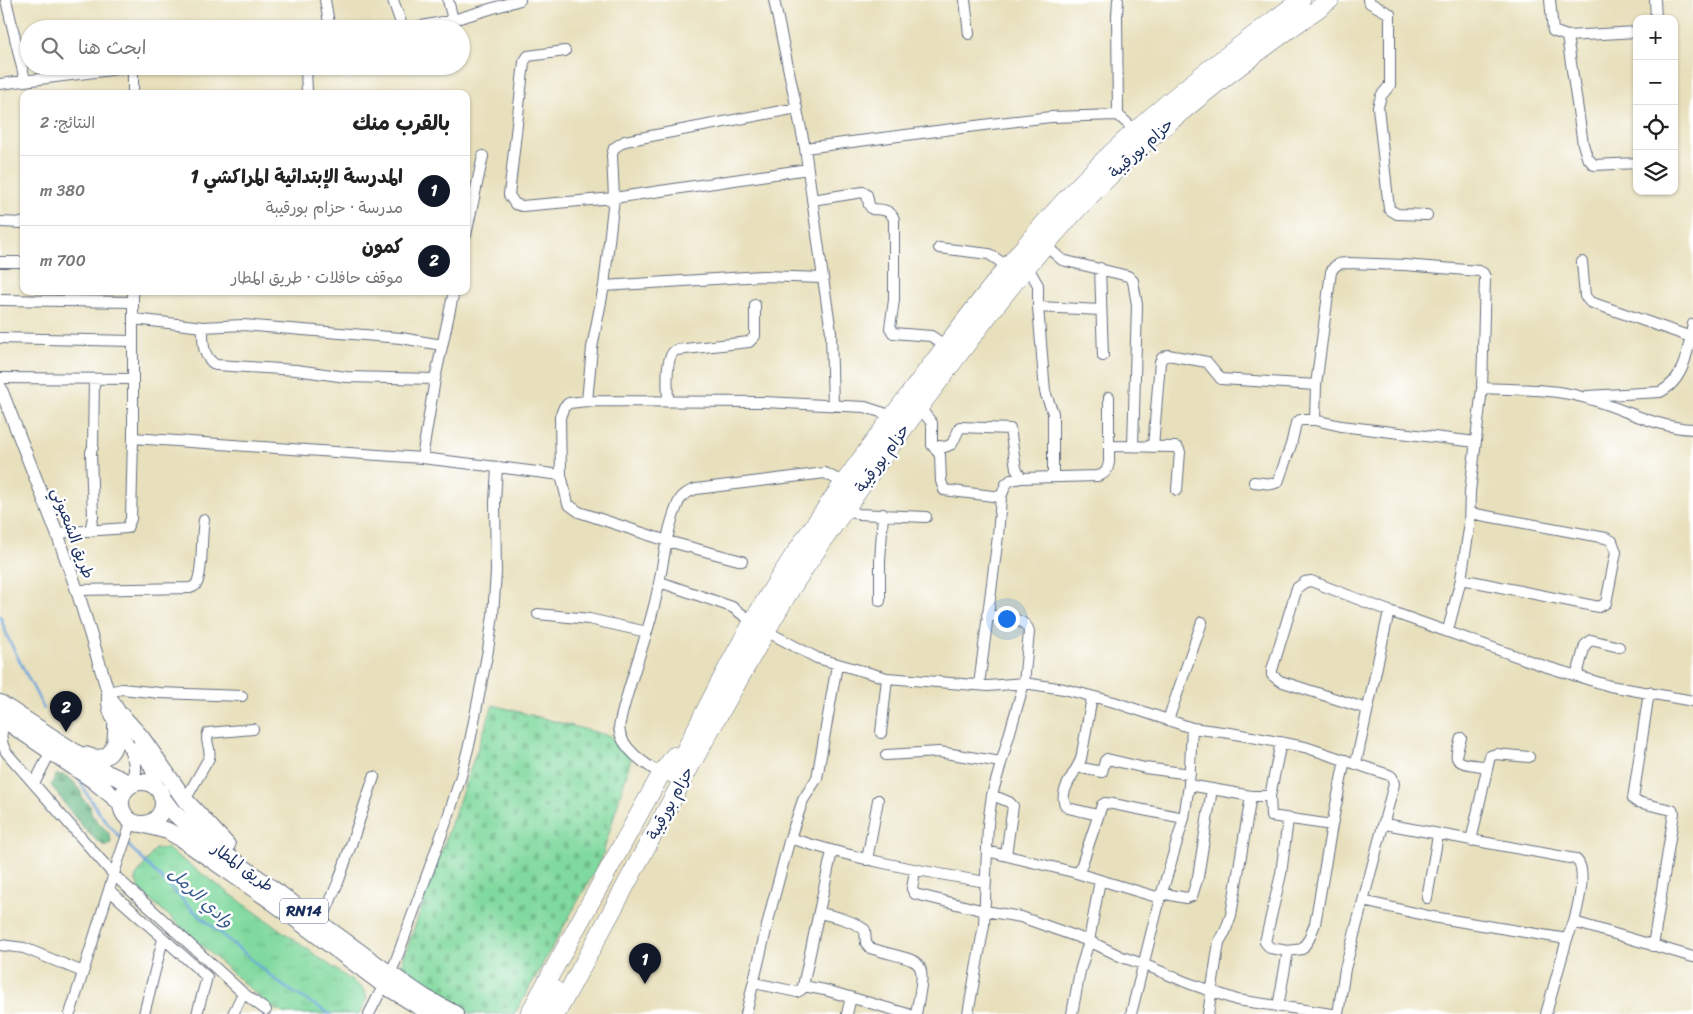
<!DOCTYPE html>
<html lang="ar">
<meta charset="utf-8">
<style>
body{margin:0;font-family:Sriracha,"Playpen Sans Arabic",sans-serif;background:#f6f6f6;color:#222;direction:rtl}
.controls{position:absolute;right:15px;top:15px;display:grid;overflow:hidden;border-radius:10px;box-shadow:0 1px 4px #0004}
.controls button{width:45px;height:45px;display:grid;place-items:center;padding:0;border:0;border-bottom:1px solid #e0e0e0;background:#fff;color:#222;font:25px sans-serif}
.you{position:absolute;left:1006px;top:618px;width:18px;height:18px;margin:-12px;border:4px solid #fff;border-radius:50%;background:#1a73e8;box-shadow:0 0 0 8px #1a73e833}
.badge{display:grid;place-items:center;width:32px;height:32px;border-radius:50%;background:#111827;color:#fff;font-size:16px;font-weight:700}
.pin{position:absolute;translate:-50% -41px;filter:drop-shadow(0 1px 2px #0008)}
.pin::after{content:'';position:absolute;top:26px;width:18px;height:15px;background:inherit;clip-path:polygon(0 0,100% 0,50% 100%)}
.list{margin:0;padding:0;list-style:none}
h2{display:flex;justify-content:space-between;align-items:center;height:65px;margin:0;padding:0 20px;font-size:21px}
h2 small{font-size:16px;font-weight:400;color:#767676}
.list li{display:grid;grid-template-columns:32px 1fr auto;gap:15px;align-items:center;box-sizing:border-box;height:70px;padding:0 20px;border-top:1px solid #e0e0e0}
.list b{display:block;font-size:19px;white-space:nowrap}
.list p{margin:0;font-size:16px;white-space:nowrap;color:#767676}
.list em{font-size:16px;font-style:normal;color:#767676}
.icon{flex:none;width:28px;height:28px;fill:none;stroke:currentColor;stroke-width:2;stroke-linecap:round;stroke-linejoin:round}
.map{position:relative;flex:none;width:1693px;height:1014px;overflow:hidden;direction:ltr}
.search{position:absolute;background:#fff;box-shadow:0 1px 4px #0004;left:20px;top:20px;width:450px;height:55px;display:flex;align-items:center;gap:12px;box-sizing:border-box;padding:0 18px;border-radius:28px;color:#767676;font-size:19px}
.panel{position:absolute;background:#fff;box-shadow:0 1px 4px #0004;left:20px;top:90px;width:450px;height:205px;border-radius:10px;direction:rtl}
.map>svg:first-child{display:block}
.grass{fill:url(#grass-tufts);stroke:#4e847e}
.forest{fill:url(#forest-firs);stroke:#427472}
.cemetery{fill:url(#cemetery-stones);stroke:#4e847e}
.lines{fill:none;stroke-linecap:round;stroke-linejoin:round}
.stream{stroke:#6aa5db;stroke-width:2.5}
.minor-casing{stroke:#636d7f;stroke-width:12}
.tertiary-casing{stroke:#636d7f;stroke-width:14}
.primary-casing{stroke:#636d7f;stroke-width:18}
.trunk-casing{stroke:#636d7f;stroke-width:19}
.minor{stroke:#fff;stroke-width:10}
.tertiary{stroke:#fff;stroke-width:12}
.primary{stroke:#fff;stroke-width:16}
.trunk{stroke:#fff;stroke-width:18}
.labels{text-anchor:middle;dominant-baseline:central;stroke-width:5;stroke-linejoin:round;paint-order:stroke}
.shield{fill:#fff;stroke:#5f6d8e;stroke-width:1}
.shield-label{font-size:15px;font-weight:bold;fill:#1b2f5e}
.street-label{font-size:16px;fill:#1b2f5e;stroke:#fff}
.water-label{font-size:18px;font-style:italic;fill:#3b5e90;stroke:#fff}
</style>
<div class="map">
<svg width="1693" height="1014" viewBox="0 0 1693 1014">
<defs>
<pattern id="grass-tufts" width="24" height="20" patternUnits="userSpaceOnUse" patternTransform="scale(1.25)"><rect width="24" height="20" fill="#80d99e"/><path d="M3 7l-1-3M5 7V3M7 7l1-3M15 17l-1-3M17 17v-4M19 17l1-3" fill="none" stroke="#6ebb8a"/></pattern>
<pattern id="forest-firs" width="22" height="20" patternUnits="userSpaceOnUse" patternTransform="scale(1.25)"><rect width="22" height="20" fill="#68b985"/><path d="M5 1l3.5 6h-7zM16 11l3.5 6h-7z" fill="#559770"/></pattern>
<pattern id="cemetery-stones" width="16" height="16" patternUnits="userSpaceOnUse" patternTransform="scale(1.25)"><rect width="16" height="16" fill="#80d99e"/><path d="M2 7V4a2 2 0 0 1 4 0v3zM10 15v-3a2 2 0 0 1 4 0v3z" fill="#6ebb8a"/></pattern>
</defs>
<rect width="100%" height="100%" fill="#fff"/>
<filter id="ink" filterUnits="userSpaceOnUse"><feTurbulence type="fractalNoise" baseFrequency=".02" numOctaves="2"/><feDisplacementMap in="SourceGraphic" scale="10" xChannelSelector="R" yChannelSelector="G"/><feConvolveMatrix kernelMatrix="1 2 1 2 8 2 1 2 1" color-interpolation-filters="sRGB"/></filter>
<filter id="wash" filterUnits="userSpaceOnUse"><feTurbulence type="fractalNoise" baseFrequency=".0096" numOctaves="4" result="noise"/><feDisplacementMap in="SourceGraphic" scale="20" xChannelSelector="R" yChannelSelector="G"/><feGaussianBlur stdDeviation="1.12" result="paint"/><feColorMatrix in="noise" values="0 0 0 0 0 0 0 0 0 0 0 0 0 0 0 0 0 1.4 0 .05"/><feComposite in="paint" operator="in"/></filter>
<g filter="url(#wash)">
<rect width="100%" height="100%" fill="#e8e0bc"/>
<path class="grass" d="M166,848l197,141 4,9 -8,16h-74l-17,-9 -128,-115 -5,-12 20,-29z"/>
<path class="forest" d="M56,775h8l9,6 7,9 2,8 8,8 1,8 19,21 1,8 -5,4c-23,-14 -38,-40 -55,-62z"/>
<path class="cemetery" d="M493,705l117,31 21,23 -30,101 -83,148 -4,6h-43l-27,-14 -45,-29z"/>
<g class="lines">
<path class="stream" d="M0,616l8,22 36,71
M79,779c11,23 25,42 43,60
M128,845l65,65 90,76 47,28"/>
</g>
</g>
<g filter="url(#ink)">
<g class="lines">
<defs>
<path id="minor" d="M6,0l19,80
M325,0l5,29
M393,0l10,29
M448,0l5,20
M774,0l31,148 186,-24 60,-7 67,-2 18,16
M965,0l4,34
M1118,0l-1,15 1,100
M1368,0l2,3 20,11v71l-9,11 -3,11 11,102 8,5 30,1
M1550,0l3,31 14,5 70,-4
M1655,0l1,19
M406,29l47,-9 67,-20
M1567,36l16,108 4,13 7,8 43,-2
M565,51l-37,5 -4,6 -15,133 6,9 7,2 92,-8 -10,88 158,-10 61,2 -18,-130
M306,66l1,28
M133,68v26
M0,84l142,-18
M797,108l-172,33 -11,7 -2,7 2,43 194,-29
M812,200l51,-8 4,3 2,10 3,4c10,1 18,0 22,10v81l-4,28 3,5 38,3 15,10
M0,222l24,1
M466,235l17,-79
M1045,245l17,15 66,16 5,5 4,24 -4,141
M939,248l50,6 18,12
M0,262h24
M1582,262l3,34 5,6 101,35
M1027,266l11,19v22l7,85 8,21v64
M1100,268l3,88
M823,278l8,54 2,74
M604,286l-12,62 -5,53 177,1 101,5 28,9
M133,291v147l289,20 75,9 -2,35 1,70 -3,43 -5,35 -18,91 -9,35 -12,38 -54,149 -26,51
M0,300l133,2
M1038,307l63,3
M134,319l69,8 40,-2 158,13 41,7
M203,327c0,15 -1,30 13,38l80,5 50,7 89,2
M0,338l133,3
M0,378l133,1
M1482,388c33,2 68,0 100,9 37,9 73,31 111,32
M1587,396l73,-4c25,-12 28,-43 33,-68
M668,402c0,-13 -4,-46 8,-52l73,-8 6,-6v-31
M919,407l13,16v22l8,10 1,26 3,9 57,7
M932,445l13,2 7,-3 8,-17 50,2 6,39 5,10
M1110,446l65,1 3,1 2,4 -3,38
M1153,447l7,-85 2,-4 6,-3 39,7 14,17 95,6
M422,458l13,-79 19,-88
M497,467l64,8 7,29 11,8 88,29 75,20
M561,475l-1,-58 4,-10 5,-4 18,-2
M1254,482l18,2 6,-2 13,-37 5,-22 4,-3h15
M846,508l12,6 68,3
M90,531l3,-14 -2,-65 2,-5 1,-68
M57,533l70,-5 4,-9 2,-81
M1461,579l138,28 7,-4 10,-51 -4,-11 -6,-3 -136,-25
M660,582l72,25 21,15
M77,590l113,-2c4,-1 7,-3 8,-8 5,-14 3,-43 6,-60
M880,601v-40l3,-47
M538,614l51,5 58,13
M1448,630l13,-51 8,-50 1,-37 12,-104 3,-111 -2,-4 -4,-2 -75,-6 -56,-2c-9,0 -13,1 -17,9l-15,113 -1,35 26,6 135,16
M766,631l51,27 70,20 101,8 36,-3 40,6 50,13 78,26 38,5 75,14 84,28 3,2 2,7 -49,185 -7,45
M1577,675l8,-30 6,-5 28,7
M979,685l19,-149 3,-39 5,-13 5,-4 10,-2 77,-2c8,-2 10,-7 11,-14v-65
M108,692l14,-3 38,4 82,3
M1649,692l-16,107 4,3 35,8 2,3 -21,133
M1092,697l-11,62c-4,12 -27,37 -13,49l30,7
M1367,709l-87,-28 -8,-6v-5l25,-82 8,-6 6,-1 78,30 155,55 66,20 83,15
M1168,720l34,-98
M6,721c-6,11 -6,19 0,31l108,123 129,118 23,17
M881,733l6,-55
M1461,738c-1,5 -6,15 -4,20 2,7 23,7 30,9
M886,755l53,-3 62,10
M1356,763l33,-152
M1077,767l25,5 3,-11 2,-2 38,9 45,6
M661,774c-16,-10 -41,-26 -42,-47 8,-40 25,-80 35,-121 9,-33 10,-69 23,-100 3,-10 10,-14 19,-17l129,-16 19,10
M34,784l17,-33
M1189,785l62,11h19l11,-54
M992,795l17,7 4,4 -7,49
M1270,796l1,20 61,9
M185,800l24,-42c3,-9 -5,-17 -1,-25l45,-4
M1385,824l190,35c14,8 2,50 -1,63
M790,838c64,21 130,33 196,44
M1471,841l19,-85 6,-2 33,3
M832,851l-29,135 22,4 83,24
M987,851l86,21 87,26
M867,860l11,-60
M915,870l-3,19 3,5 70,17 36,6 68,24 11,-61
M1079,873l23,-68 3,-2 8,1 71,14
M109,890l98,87 -10,37
M1161,893l25,5 6,-2 6,-19 14,-88
M1427,898l11,-63
M1363,901l70,16 134,22 7,-17 119,35
M819,913c15,3 33,7 46,17l1,13 4,5c54,17 58,4 46,66
M321,923l18,-43 35,-103
M0,945l24,3 59,24
M1288,951l-18,-3 -5,-6 16,-68 7,-55
M754,983l43,9 4,-2 2,-4
M1278,1007l10,-56 14,-2 7,-10 6,-15 17,-99 13,-65
M70,1014l48,-153 14,-40
M144,1014l19,-75
M233,1014l10,-21
M746,1014l26,-109 18,-67 13,-38 14,-22 20,-113
M847,1014l4,-17
M968,1014l16,-89 4,-101 4,-29 32,-112 5,-51c-2,-15 -29,-15 -42,-17
M1072,1014l8,-43 9,-30 33,16 21,7 45,19 49,17 95,14
M1131,1014l27,-108 26,-88 5,-33 3,-57
M1208,1014l11,-72 6,-10 6,-17 20,-119
M1546,1014l21,-75"/>
<path id="tertiary" d="M0,387l57,146 20,57 31,102 18,31
M108,695c-2,28 20,40 26,65 2,8 1,16 -1,24
M139,745l12,24 9,24"/>
<path id="primary" d="M0,703l107,70 25,11
M122,716l19,21 44,63 42,45
M0,717l93,63 28,23
M85,755c24,9 32,-5 31,-28
M121 803a21 21 0 1 1 42 0a21 21 0 1 1-42 0Z
M161,796l11,15 24,22 194,141 34,23 31,17
M142,824l26,7 12,7 93,64 111,83 47,29"/>
<path id="trunk" d="M673,774c34,-66 66,-133 106,-196 46,-72 98,-141 150,-210 55,-73 110,-145 176,-209 61,-59 128,-109 196,-159
M529,1014l132,-240 13,-18
M542,1014l13,-24
M556,1014c54,-98 106,-198 161,-296 25,-43 48,-87 74,-129 47,-73 99,-143 151,-212 54,-73 109,-145 175,-208 66,-63 139,-116 213,-169"/>
</defs>
<use href="#minor" class="minor-casing"/>
<use href="#tertiary" class="tertiary-casing"/>
<use href="#primary" class="primary-casing"/>
<use href="#trunk" class="trunk-casing"/>
<use href="#minor" class="minor"/>
<use href="#tertiary" class="tertiary"/>
<use href="#primary" class="primary"/>
<use href="#trunk" class="trunk"/>
</g>
</g>
<g class="labels">
<rect class="shield" x="280" y="898.5" width="48" height="25" rx="4"/>
<g class="shield-label">
<text x="304" y="911">RN14</text>
</g>
<g class="street-label">
<text transform="translate(1141 148) rotate(-42)">حزام بورقيبة</text>
<text transform="translate(882 458) rotate(-54)">حزام بورقيبة</text>
<text transform="translate(73 533) rotate(70)">طريق الشعبوني</text>
<text transform="translate(670 803) rotate(-62)">حزام بورقيبة</text>
<text transform="translate(243 867) rotate(36)">طريق المطار</text>
</g>
<g class="water-label">
<text transform="translate(201 897) rotate(43)">وادي الرمل</text>
</g>
</g>
</svg>
<div class="controls">
<button>+</button>
<button>−</button>
<button><svg class="icon" aria-label="locate" viewBox="0 0 24 24"><circle cx="12" cy="12" r="6"/><path d="M12 2v4M12 18v4M2 12h4M18 12h4"/></svg></button>
<button><svg class="icon" aria-label="layers" viewBox="0 0 24 24"><path d="M12 4l9 5-9 5-9-5zM3 14l9 5 9-5"/></svg></button>
</div>
<div class="you"></div>
<div class="pin badge" style="left:645px;top:984px">1</div>
<div class="pin badge" style="left:66px;top:732px">2</div>
<div class="search"><svg class="icon" aria-label="search" viewBox="0 0 24 24"><circle cx="10" cy="10" r="6"/><path d="M15 15l6 6"/></svg>ابحث هنا</div>
<section class="panel">
<h2>بالقرب منك<small>النتائج: 2</small></h2>
<ul class="list">
<li><span class="badge">1</span><div><b>المدرسة الإبتدائية المراكشي 1</b><p>مدرسة · حزام بورقيبة</p></div><em>380 m</em></li>
<li><span class="badge">2</span><div><b>كمون</b><p>موقف حافلات · طريق المطار</p></div><em>700 m</em></li>
</ul>
</section>
</div>
